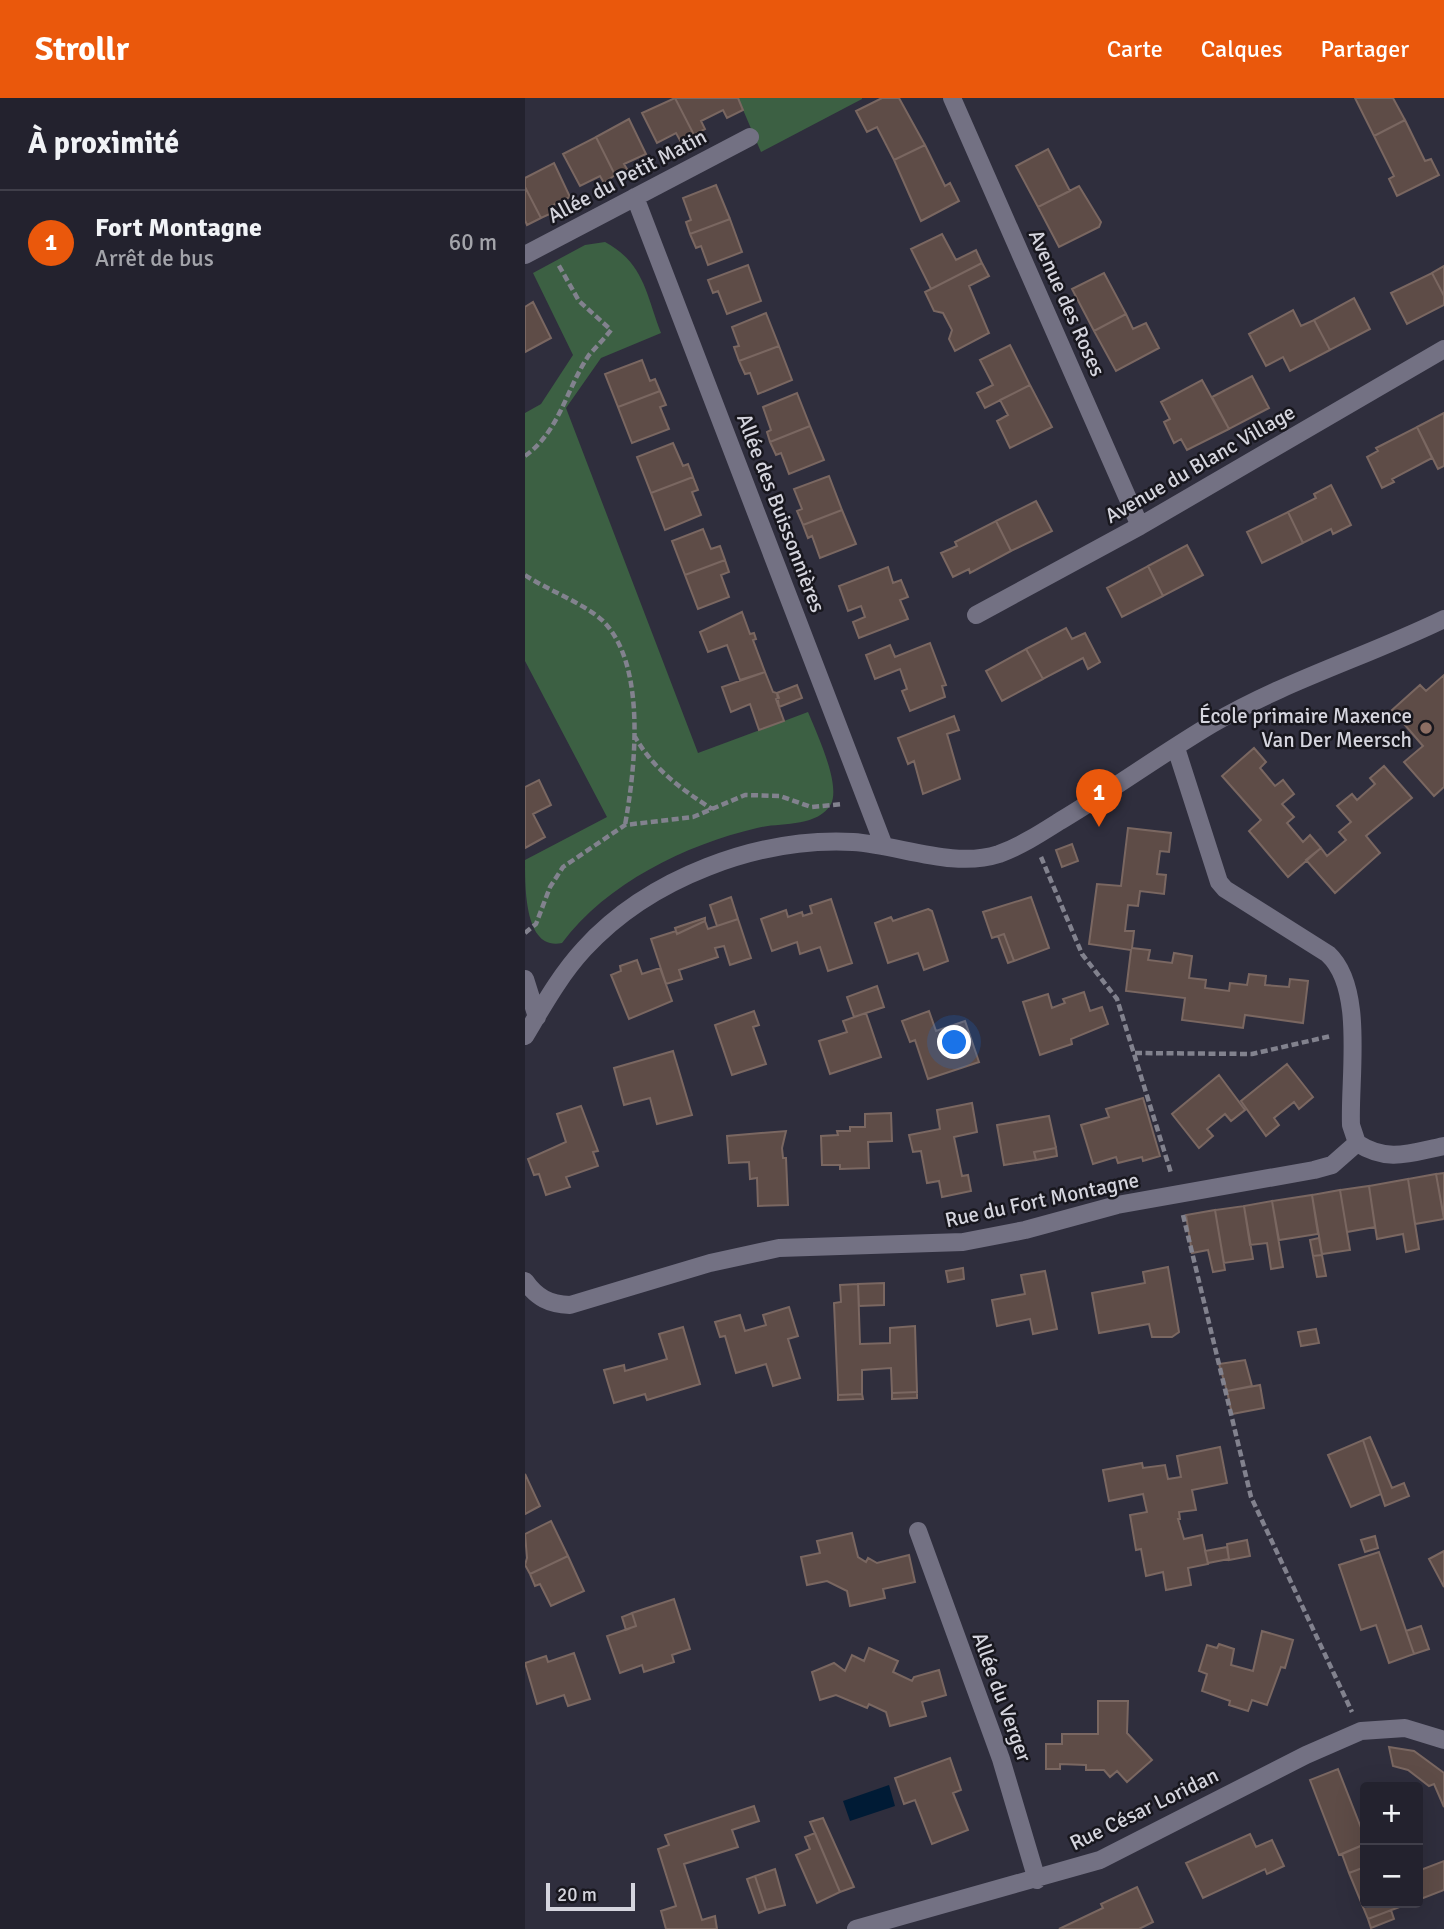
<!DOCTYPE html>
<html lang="fr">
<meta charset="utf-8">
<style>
body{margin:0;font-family:Signika,sans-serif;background:#2b2a36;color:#f1f3f6}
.controls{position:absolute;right:21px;bottom:21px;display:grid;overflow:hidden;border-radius:7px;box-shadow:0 7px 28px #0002}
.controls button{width:63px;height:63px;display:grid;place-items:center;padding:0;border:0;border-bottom:2px solid #403f4a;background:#23222e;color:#f1f3f6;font:35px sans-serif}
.scale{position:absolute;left:21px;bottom:18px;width:89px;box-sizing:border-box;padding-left:7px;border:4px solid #d5d5de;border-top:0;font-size:19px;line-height:24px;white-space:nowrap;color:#d5d5de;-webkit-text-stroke:5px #18171e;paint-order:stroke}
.you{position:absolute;left:430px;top:945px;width:24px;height:24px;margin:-18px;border:5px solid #fff;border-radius:50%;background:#1a73e8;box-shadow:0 0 0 10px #1a73e833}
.badge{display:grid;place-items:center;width:46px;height:46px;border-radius:50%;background:#ea580c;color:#fff;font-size:23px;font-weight:700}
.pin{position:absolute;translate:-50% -58px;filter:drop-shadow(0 2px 4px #0008)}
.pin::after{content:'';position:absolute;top:37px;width:24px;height:21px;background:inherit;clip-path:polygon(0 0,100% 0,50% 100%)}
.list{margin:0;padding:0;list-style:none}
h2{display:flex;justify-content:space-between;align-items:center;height:91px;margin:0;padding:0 28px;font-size:30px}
h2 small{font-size:23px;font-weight:400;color:#a3a4aa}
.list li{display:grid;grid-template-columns:46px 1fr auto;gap:21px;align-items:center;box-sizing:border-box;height:105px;padding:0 28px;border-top:2px solid #403f4a}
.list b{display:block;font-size:26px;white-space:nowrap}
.list p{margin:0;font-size:23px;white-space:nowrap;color:#a3a4aa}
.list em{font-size:23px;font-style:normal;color:#a3a4aa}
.map{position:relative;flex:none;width:919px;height:1831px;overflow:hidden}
header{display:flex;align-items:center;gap:42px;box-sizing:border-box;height:98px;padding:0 35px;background:#ea580c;color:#fff}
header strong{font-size:33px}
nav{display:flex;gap:38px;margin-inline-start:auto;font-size:24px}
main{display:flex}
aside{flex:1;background:#23222e}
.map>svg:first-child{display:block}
.green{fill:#3c6043}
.water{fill:#001b35}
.building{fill:#5e4c47;stroke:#7a6761;stroke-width:2}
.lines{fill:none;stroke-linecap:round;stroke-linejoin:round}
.path{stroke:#82828e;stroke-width:4.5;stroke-dasharray:7 3.5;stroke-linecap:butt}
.minor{stroke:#737183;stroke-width:18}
.education-dot{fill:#8d6e63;stroke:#18171e;stroke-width:2.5}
.labels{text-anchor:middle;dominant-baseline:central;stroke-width:5;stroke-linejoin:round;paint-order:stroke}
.street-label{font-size:21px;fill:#d5d5de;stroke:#18171e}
.poi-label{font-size:21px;fill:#d5d5de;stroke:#18171e;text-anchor:end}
</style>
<header>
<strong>Strollr</strong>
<nav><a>Carte</a><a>Calques</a><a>Partager</a></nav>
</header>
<main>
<aside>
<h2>À proximité<small></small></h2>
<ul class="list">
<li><span class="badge">1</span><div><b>Fort Montagne</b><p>Arrêt de bus</p></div><em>60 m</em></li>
</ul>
</aside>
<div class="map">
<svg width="919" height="1831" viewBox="0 0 919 1831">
<rect width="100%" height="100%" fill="#2f2e3d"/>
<path class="green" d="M213,0h124v1l-101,53z
M80,144c39,21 41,52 56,91l-60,25 -35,50 132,345 110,-41c8,20 33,72 23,92 -14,24 -51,18 -74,24 -72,17 -150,55 -195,115 -37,8 -37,-53 -37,-83l82,-43 -82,-156v-248l16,-9 32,-49 -40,-82 52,-28z"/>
<path class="water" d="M364,1687l6,21 -45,15 -7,-20z"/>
<path class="building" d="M150,0h63l5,12 -16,8 -4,-8 -22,11 4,8 -11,6z
M150,0l19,37 -13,7 -5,-9 -19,10 -15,-30z
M357,0h17l26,47 -31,15 -17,-33 -10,5 -11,-21z
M830,0h38l12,22 -31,16z
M104,21l17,35 -22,10 3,5 -12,6 -19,-38z
M880,22l20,41 6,-2 8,16 -42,21 -8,-17 5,-3 -20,-40z
M71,39l19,38 -11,8 -4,-7 -20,10 -17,-32z
M400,47l20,41 5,-3 9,18 -38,20 -27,-61z
M523,51l22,42 -32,16 -22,-41z
M29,65l16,34 -21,10 3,6 -11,5 -16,-31v-9z
M191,87l14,34 -40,15 -4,-12 5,-2 -8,-22z
M554,88l22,36 -2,5 -40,20 -21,-40z
M0,89l16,31 -14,7 -2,-5z
M205,121l12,33 -34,13 -7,-19 -5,2 -6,-14z
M417,136l14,26 20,-10 6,13 -51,26 -20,-40z
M457,165l7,13 -20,10 20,47 -34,18 -6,-12 3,-9 -9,-17 -9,-2 -9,-19z
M223,167l13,36 -34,13 -9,-23 -5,2 -5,-13z
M919,168v30l-12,-23z
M579,175l22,41 -32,17 -22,-42z
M907,175l12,23v9l-37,19 -16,-31z
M829,200l16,31 -40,21 -16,-30z
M8,204l18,36 -26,14v-45z
M768,212l8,16 13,-6 16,30 -40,21 -7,-14 -17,9 -17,-32z
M241,215l13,33 -40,15 -5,-14 5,-1 -7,-19z
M601,216l7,15 13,-6 13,25 -43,23 -22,-40z
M485,247l20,40 -45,23 -8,-15 16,-8 -13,-25z
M254,248l13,34 -34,14 -8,-21 -5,1 -6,-13z
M117,262l8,21 5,-2 5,12 -42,16 -13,-33z
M727,278l17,32 -40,21 -17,-32z
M677,282l27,49 -42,21 -6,-11 -7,4 -10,-21 6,-3 -9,-17z
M505,287l22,42 -42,21 -13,-27 11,-6 -8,-15z
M135,293l6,14 -6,2 9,22 -37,14 -14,-36z
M272,295l13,33 -40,16 -3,-10 4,-2 -8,-23z
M919,315v53l-6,3 -21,-42z
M285,328l14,34 -35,14 -8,-21 -5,2 -6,-13z
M892,329l15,31 -40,21 2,3 -12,6 -15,-31 11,-6 -2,-3z
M148,345l10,23 5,-2 5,13 -42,16 -14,-36z
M304,378l13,34 -39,15 -6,-14 5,-2 -8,-20z
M168,379l5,13 -6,2 9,23 -36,15 -14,-37z
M806,387l20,40 -18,9 -2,-5 -28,14 -15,-31 28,-14 -2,-4z
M511,403l16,30 -41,20 -15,-30z
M317,412l14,34 -36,14 -8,-22 -4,2 -5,-13z
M763,414l15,31 -41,20 -15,-31z
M471,423l15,30 -41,22 -1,-4 -16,8 -12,-24 16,-7 -2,-4z
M178,431l8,20 9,-3 5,14 -40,15 -13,-34z
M662,447l16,30 -40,21 -15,-30z
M200,462l4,12 -8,3 8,22 -31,12 -13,-34z
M623,468l15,30 -41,21 -15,-29z
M363,469l5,16 8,-3 7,17 -8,3 8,19 -49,19 -6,-16 12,-5 -4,-11 -13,5 -9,-25z
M217,514l8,22 4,-1 2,6 -3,1 12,32 -25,8 -13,-35 -19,7 -8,-20z
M541,530l6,11 13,-6 15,29 -12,7 -5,-11 -40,21 -17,-30z
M405,545l16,42 -4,1 3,11 -35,14 -8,-20 5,-2 -7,-20 -25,10 -9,-24 24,-10 5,12z
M501,551l17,30 -41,22 -16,-30z
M240,574l8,20 4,1 2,5 -3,1 8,22 -25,9 -9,-26 -19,8 -9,-25z
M919,577v112l-10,9 -30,-34 19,-16 -31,-36 28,-25 6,6z
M272,587l5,13 -23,9 -2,-14z
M429,618l5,14 -12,4 13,45 -37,15 -9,-33 -6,3 -10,-26z
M729,650l12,14 -6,6 15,18 8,-6 11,14 -12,10 12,13 -7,6 16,19 7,-7 11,13 -33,29 -39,-46 12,-11 -39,-44z
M859,668l28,32 -46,38 14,17 -45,40 -29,-33 15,-12 6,8 19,-16 -7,-8 12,-10 -14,-16 15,-12 5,6 18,-16 -5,-6z
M14,682l12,25 -18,9 12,23 -20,11v-61z
M603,730l43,5 -2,19 -9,-1 -3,23 9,1 -2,19 -24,-3 -2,15 -10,-1 -3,26h9l-2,17 18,2 -2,10 24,3 2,-10 18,3 -3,22 17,2 -1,8 24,3 1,-8 17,2 2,-11 17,2 -1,9 24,2 1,-8 18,2 -5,42 -58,-8 -2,13 -61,-8 3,-22 -59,-7 5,-41 -42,-6 8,-60 24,2z
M547,746l6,17 -16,6 -6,-17z
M206,799l7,22 -21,7 -7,-21z
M506,799l18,51 -35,13 -10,-27 -12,4 -9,-26z
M306,801l21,64 -24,8 -8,-24 -20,7 -3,-12 -25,9 -11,-32 25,-9 2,7 14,-5 1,4 9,-3 -2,-7z
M403,811l4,2 16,50 -24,9 -6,-17 -30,10 -13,-40 16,-6 2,4z
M180,820v3l-28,13 -2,-6z
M213,821l13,39 -21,7 -6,-19 -9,2 3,9 -39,13 3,9 -16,5 -15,-45 25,-8 1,3 28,-13 3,8z
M479,836l10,27 -6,2 -10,-27z
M112,862l5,14 18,-6 12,33 -43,18 -18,-44 10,-4 -1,-5z
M352,888l7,21 -30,10 -7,-20z
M559,894l6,19 12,-4 6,17 -37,15 1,5 -32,11 -17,-53 25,-8 4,14 13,-5 -2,-4z
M229,913l5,14 -6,2 13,37 -34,11 -17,-50z
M404,913l7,20 29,-10 14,41 -51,17 -13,-39 -5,2 -8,-21z
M341,915l15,44 -51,17 -11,-33 28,-9 -4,-11z
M148,953l19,64 -35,9 -7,-26 -26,7 -10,-37z
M762,966l26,33 -14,12 -5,-7 -20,16 5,7 -13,11 -25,-35z
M694,977l26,35 -14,11 -6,-7 -18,15 6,7 -14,12 -27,-34z
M618,1000l17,58 -17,5 -1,-4 -24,6 -2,-6 -23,7 -12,-39 28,-8 -3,-8z
M447,1005l5,29 -23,5 8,39 6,-1 3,16 -29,6 -3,-16 -12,2 -6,-32 -8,1 -4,-17 31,-6 -3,-19z
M56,1008l17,45 -5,1 5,14 -32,11 4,10 -24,8 -7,-21 -5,1 -6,-16 38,-17 -9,-28z
M366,1015l1,28 -24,1 1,26 -29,1v-4h-18l-1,-29 17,-1 -1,-4h13v-4h15v-13z
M524,1018l7,32 -22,4 2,8 -32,5 -7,-40z
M261,1033l-4,17 1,10h3l2,47 -30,1 -1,-28 -7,1 -1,-17 -20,1 -2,-27z
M531,1050l1,8 -21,4 -2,-8z
M919,1075v45l-8,-44z
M911,1076l8,45 -29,5 -7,-45z
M883,1081l11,70 -13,3 -3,-18 -26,5 -8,-53z
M844,1088l6,41 -28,5 -7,-42z
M815,1092l10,60 -28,4 -10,-59z
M787,1097l6,39 -39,6 -7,-39z
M747,1103l11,66 -12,2 -4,-26 -17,2 -6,-39z
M719,1108l9,53 -29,4 -9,-53z
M690,1112l10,60 -12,2 -5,-22 -16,3 -6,-38z
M794,1140l3,17 -9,1 -3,-16z
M797,1157l4,21 -9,1 -4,-21z
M643,1169l11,65 -7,5h-20l-3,-13 -50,9 -7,-40 53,-10 -2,-11z
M438,1170l1,11 -16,3 -2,-11z
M520,1173l12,58 -24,5 -3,-15 -33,7 -5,-26 33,-6 -4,-19z
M359,1185v22l-25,1 -1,-22z
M333,1186l2,60 30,-1v-15l25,-2 2,66 -25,1 -1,-25 -29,2v24l-24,1 -4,-92 7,-1 -1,-17z
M264,1209l9,29 -10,3 12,39 -27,8 -7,-22 -30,9 -11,-37 -5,1 -5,-15 25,-7 5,16 21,-6 -3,-10z
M158,1229l17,57 -53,16 -2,-6 -31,9 -10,-33 20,-5 1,6 42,-12 -8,-25z
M791,1231l3,14 -18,3 -3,-14z
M720,1262l7,26 -25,5 -8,-27z
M735,1287l4,23 -32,6 -5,-23z
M392,1294v6l-25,1v-6z
M337,1296l1,5 -25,1v-5z
M845,1339l22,51 12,-5 5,13 -24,10 -22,-66z
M838,1342l18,54 -30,13 -23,-52z
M695,1349l7,36 -35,7 4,20 -17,2 1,7h-2l6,20 18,-4 6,29 -20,4 3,17 -25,5 -3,-18 -17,4 -5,-27 -5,1 -6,-35 17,-3 -4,-18 -34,7 -6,-31 39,-7 1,5 22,-3 3,14 13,-2 -4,-21z
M0,1376l15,32 -15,8z
M26,1423l17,35 -38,18 -5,-9 2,-7 -2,-24z
M327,1435l6,24 8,5 2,-4 9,5 32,-8 6,27 -32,7 2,9 -35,8 -3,-15 -20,-10 -20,4 -6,-28 19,-4 -3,-12z
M850,1438l3,12 -13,4 -4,-12z
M722,1442l3,16 -21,4 -2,-16z
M702,1449l2,12 -21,4 -3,-12z
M919,1453v36l-15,-28z
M854,1454l35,102 -25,9 -13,-38 -15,5 -22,-65z
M43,1458l16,35 -33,15 -11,-22 -5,2 -5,-12z
M149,1501l16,50 -18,6 2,7 -30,10 -2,-7 -22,8 -13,-37 29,-10 -4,-13z
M107,1515l4,13 -10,4 -4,-13z
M896,1528l8,23 -15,5 -8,-23z
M737,1533l31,9 -8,28 -4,-1 -14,38 -15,-5 -4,11 -19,-6 1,-4 -28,-10 5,-17 -8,-3 8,-26 10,3 2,-4 15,5 -3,16 22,6z
M344,1550l29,13 -5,11 19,9 2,-4 25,-7 7,25 -24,7 4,14 -36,10 -4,-14 -17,-8 -2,4 -31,-13 -16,5 -8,-28 22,-9 11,8 7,-16 12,6z
M49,1555l16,46 -22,7 -4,-11 -27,9 -12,-41 21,-7 2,6z
M573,1603h30l-1,32 25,27 -25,22 -10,-11 -7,6 -6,-7h-18v-5l-26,-1v5h-14v-25h16v-10h36z
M864,1649l25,4 30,22v34l-10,-23 -5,2 -21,-16 -15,-4z
M425,1660l11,32 -8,3 15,37 -36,14 -17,-44 -11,4 -9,-26z
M813,1671l27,69v6l-26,11 -29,-75z
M229,1708l5,15 -27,9 6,17 -54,17 18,56 13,-4 2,13h-51l-5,-18 15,-5 -18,-57 11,-4 -4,-10z
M298,1720l31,69 -14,5 -30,-70z
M290,1735l25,59 -23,11 -21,-48 14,-6 -5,-12z
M725,1736l6,13 16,-7 12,26 -17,8 -2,-5 -62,29 -17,-35z
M838,1747l2,22 -16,6 -7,-19z
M919,1763v29l-26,10v-29z
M840,1769v36h45l-42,16 -19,-46z
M250,1771l10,36 -19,5 -11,-34z
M230,1778l11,34 -7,3 -12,-34z
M612,1789l16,35 -14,7h-80l44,-21 -2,-4z
M866,1812l3,9 -23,9 -3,-9z"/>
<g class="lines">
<path class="path" d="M0,358c35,-25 41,-67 64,-101 7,-8 15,-16 22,-25l-32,-29 -21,-37
M0,477c22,15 61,29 79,47 43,45 31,148 21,203
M109,637c18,33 47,54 78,74
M516,759l41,97 35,45 54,174
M0,835l11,-9 14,-37 13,-20 62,-42 68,-8 52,-22 35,1 31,11 32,-3
M610,955l117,1 79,-18
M658,1117l68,282 101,215"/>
<path class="minor" d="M427,0l188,428
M110,99l249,649
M0,157l225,-118
M451,517l164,-89 304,-177
M651,650l43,134 6,7 103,65c37,34 21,123 23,171l6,18
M0,881l12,38
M0,938c18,-30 35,-61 59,-87 65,-71 174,-112 269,-107 47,3 100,27 146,12 22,-8 42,-21 61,-33 52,-31 100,-66 152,-97 73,-43 156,-68 232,-105
M832,1045c31,20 53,10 87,3
M0,1183c12,17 24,23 45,24l140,-42 69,-15 184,-6 62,-12 92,-25 197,-35 18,-5 25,-22
M393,1433l83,228 36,121
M331,1831l244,-69 206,-105 55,-24 44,-3 39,12"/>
</g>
<circle class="education-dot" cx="901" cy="630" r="7"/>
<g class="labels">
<g class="street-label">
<text transform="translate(102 78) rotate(-28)">Allée du Petit Matin</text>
<text transform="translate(542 205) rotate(66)">Avenue des Roses</text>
<text transform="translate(675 366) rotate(-30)">Avenue du Blanc Village</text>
<text transform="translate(256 415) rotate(69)">Allée des Buissonnières</text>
<text transform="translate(517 1102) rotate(-12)">Rue du Fort Montagne</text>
<text transform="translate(477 1599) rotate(70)">Allée du Verger</text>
<text transform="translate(619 1711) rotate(-26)">Rue César Loridan</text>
</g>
<g class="poi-label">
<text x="887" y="618">École primaire Maxence<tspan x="887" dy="24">Van Der Meersch</tspan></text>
</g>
</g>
</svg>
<div class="controls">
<button>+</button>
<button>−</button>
</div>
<div class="scale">20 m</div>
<div class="you"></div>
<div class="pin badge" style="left:574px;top:729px">1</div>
</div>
</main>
